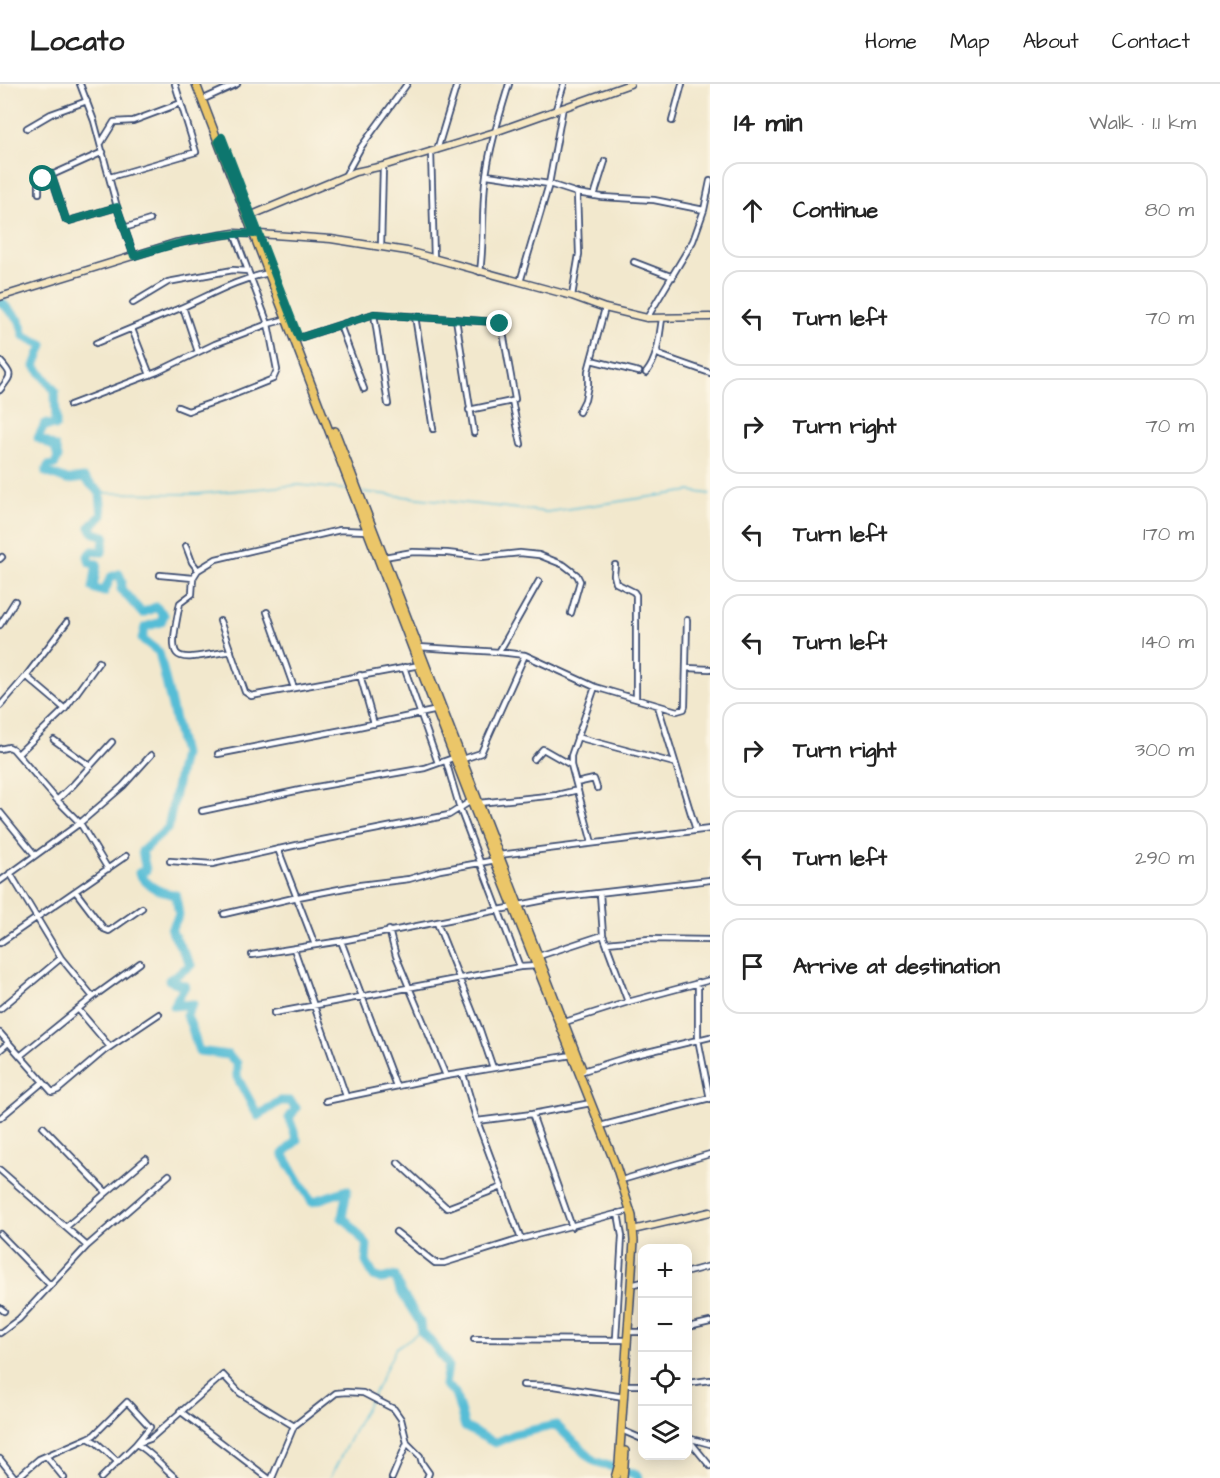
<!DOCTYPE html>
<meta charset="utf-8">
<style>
body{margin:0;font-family:"Architects Daughter",sans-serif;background:#f6f6f6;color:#222}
.controls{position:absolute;right:18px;bottom:18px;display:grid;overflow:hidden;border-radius:12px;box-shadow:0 3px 15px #0003}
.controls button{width:54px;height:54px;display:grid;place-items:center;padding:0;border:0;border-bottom:2px solid #e0e0e0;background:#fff;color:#222;font:30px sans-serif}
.stop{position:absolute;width:18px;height:18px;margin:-14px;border:4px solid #0f766e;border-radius:50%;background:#fff}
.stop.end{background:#0f766e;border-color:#fff;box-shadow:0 2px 6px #0008}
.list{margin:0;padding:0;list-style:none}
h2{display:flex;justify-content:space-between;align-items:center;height:78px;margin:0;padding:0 24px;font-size:26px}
h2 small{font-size:20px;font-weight:400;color:#767676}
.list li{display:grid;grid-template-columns:39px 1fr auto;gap:18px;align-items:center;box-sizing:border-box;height:96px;margin:0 12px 12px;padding:0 12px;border:2px solid #e0e0e0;border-radius:18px}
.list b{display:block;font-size:22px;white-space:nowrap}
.list em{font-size:20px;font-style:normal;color:#767676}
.icon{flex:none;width:33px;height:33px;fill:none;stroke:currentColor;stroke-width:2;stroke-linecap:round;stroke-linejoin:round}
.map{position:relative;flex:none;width:710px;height:1394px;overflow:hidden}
header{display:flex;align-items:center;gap:36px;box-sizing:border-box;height:84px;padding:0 30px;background:#fff;border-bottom:2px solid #e0e0e0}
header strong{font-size:28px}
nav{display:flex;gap:33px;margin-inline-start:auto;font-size:21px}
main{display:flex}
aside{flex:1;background:#fff}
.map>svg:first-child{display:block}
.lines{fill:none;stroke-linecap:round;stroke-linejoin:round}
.stream{stroke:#57bdd6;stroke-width:1.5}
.river{stroke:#57bdd6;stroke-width:9}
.street-casing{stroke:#3b4b6f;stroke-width:8}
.secondary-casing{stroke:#3b4b6f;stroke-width:9}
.primary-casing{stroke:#3b4b6f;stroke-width:10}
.street{stroke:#fff;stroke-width:4.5}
.secondary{stroke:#f7e8c3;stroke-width:6}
.primary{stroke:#ebc669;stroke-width:7}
.route{stroke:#0f766e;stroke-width:8}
</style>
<header>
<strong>Locato</strong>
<nav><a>Home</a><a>Map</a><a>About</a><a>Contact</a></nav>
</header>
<main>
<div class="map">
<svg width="710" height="1394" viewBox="0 0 710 1394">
<rect width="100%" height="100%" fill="#fcf5e5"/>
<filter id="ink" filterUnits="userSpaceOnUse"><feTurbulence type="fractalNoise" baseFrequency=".0167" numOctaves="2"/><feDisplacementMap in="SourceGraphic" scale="12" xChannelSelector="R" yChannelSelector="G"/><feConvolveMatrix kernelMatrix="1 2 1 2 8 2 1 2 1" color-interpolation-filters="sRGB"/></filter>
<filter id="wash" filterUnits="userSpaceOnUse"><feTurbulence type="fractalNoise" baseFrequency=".008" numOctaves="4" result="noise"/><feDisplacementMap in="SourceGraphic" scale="24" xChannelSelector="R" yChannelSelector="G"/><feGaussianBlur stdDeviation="1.35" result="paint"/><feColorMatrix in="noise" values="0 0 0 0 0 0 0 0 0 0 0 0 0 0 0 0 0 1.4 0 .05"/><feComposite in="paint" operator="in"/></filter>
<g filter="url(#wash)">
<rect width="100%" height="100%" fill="#f2e8cd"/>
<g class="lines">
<path class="stream" d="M363,408l184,20 143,-21 20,3
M100,409l97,1 102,-9 50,5
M373,1311l23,-47 25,-17
M330,1394l40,-79"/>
<path class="river" d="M0,217l20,20 4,15 19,9 -8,21 20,25 1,35 -11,-2 -7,14 17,9 3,10 -3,7 -7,2 -2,6 21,8 17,-2 16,15 2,22 -12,12 4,6 11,3 -3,16 -9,-1 -5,5 2,7 7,1 -4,24 11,4 7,-15 8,-3 3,7 -1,8 21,24 14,-6 8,8 -3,7 -16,5 -3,12 17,13 24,102 -15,74 -26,23 4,19 -7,3c9,14 20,19 37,22l3,20 -8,15 20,35 -22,15 16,6 -12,20 20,-2 -7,11c7,11 8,23 13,36l29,4 9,8v14l21,39 22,-15h10l6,7 -7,10 8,22 -14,14 29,48 35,-12 -5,28 6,4 19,23 -1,17 8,14 7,3 14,-3 5,14 20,32 1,9 13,14 14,20 -3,20 10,8 10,34 30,16 20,-9 41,-9 38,36 43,14 2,3"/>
</g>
</g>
<g filter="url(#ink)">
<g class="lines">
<defs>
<path id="street" d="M80,0l14,37 23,86 17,49
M206,14l31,-14
M556,25l8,-25
M672,37l10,-37
M27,44l24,-14 36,-13
M101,59l13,-21 19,-1 48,-18
M437,66l20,-66
M431,67l3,108
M51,90l15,46 3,1 48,-14
M487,91l62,9 28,9 25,4 52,3 50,10
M345,92l16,-29 46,-63
M110,93l86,-25 -21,-68
M39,109v-9l4,-5 60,-27
M594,112l11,-35
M124,144l26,-8
M381,163l2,-81
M634,178l39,15
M480,188c4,-30 2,-59 5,-89 4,-34 14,-66 24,-99
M520,198l29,-98 14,-77
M572,212l7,-42 -2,-61
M133,219l35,-21 65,-12 15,1
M183,223l15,45
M374,230l14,90
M415,232l18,113
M647,234l46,-77 11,-31 6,-29
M456,235l18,114
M340,241l24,64
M132,245l18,46
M299,254l75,-24 123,8 5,5 13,72
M96,259c29,-12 58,-24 87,-36 29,-13 55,-28 86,-34
M657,266l1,4 4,2 48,17
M591,276l48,12
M0,277c14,15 11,14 0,29
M646,289c12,-15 13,-35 16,-54
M70,321l87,-33 58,-28 53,-20 19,-5
M178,323l10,4 40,-14 45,-18 4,-9 -9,-46 -34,-91
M469,326l43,-9 9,43
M579,328l6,-12 3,-15v-14l17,-63
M186,462l6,16 6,8
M384,473l29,-5 34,1 35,4 38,-4 19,2 25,10 13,10 3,6 -9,32
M0,475l2,-2
M615,481l-1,10 2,8 18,9 2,3v104
M160,491l33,3 5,-8 18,-11 124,-29 28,1
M193,494l-1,16 -12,9c-13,64 -9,58 51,48
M267,528l27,76
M220,537l25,71 6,4 169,-31
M0,541l15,-24
M418,563l81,5 26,3 70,32 82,24 7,-2 1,-3 2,-86
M499,568l40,-71
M404,583l34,96
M686,584l24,1
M360,591l14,49
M26,592l39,33
M0,622l26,-30 41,-54
M658,622l38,124
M577,653l97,26
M54,656l36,26
M0,665l9,-2 4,2 44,51 23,23 28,46
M18,670l47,-45 34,-47
M218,670l135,-26 85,-18
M463,675l18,-6 44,-98
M534,675l9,-10 28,16
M446,677l14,48 60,158
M576,699l18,-4 3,9
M57,716l16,-15 39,-43
M479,719l78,-8 21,-5
M202,727l103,-22 120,-21 31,-11
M0,728l35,43
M592,759l-21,-78v-9l24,-69
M278,765l37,96
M499,771l211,-26
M170,777l42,3 85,-19 152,-30 22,-14
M10,789l51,85 32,39
M0,797l80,-58 43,-37 28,-31
M76,808l28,37 5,2 33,-23
M600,809l3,42 25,67
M519,821l36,-7 155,-18
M224,830l74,-17 62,-12 49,-6 31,-9 56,-10
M437,839l43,107 13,38
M389,846l7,26 50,120
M341,857l55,145
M0,859l126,-87
M607,859l42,-4 61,1
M294,865l52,147
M252,871l89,-14 173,-34
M539,872l64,-21
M698,898v57l12,60
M0,925l61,-51
M78,925l32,38
M274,929l246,-46 17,-1
M565,938l63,-20 82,-22
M0,949l52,59 6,-2 46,-39 55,-37
M0,966l8,-7
M20,972l73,-59 47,-34
M583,987l48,-15 79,-19
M463,990l14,47 44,118
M326,1017l120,-25 126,-21
M532,1030l40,113
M0,1034l43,-36
M477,1037l55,-7 59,-11
M604,1041l106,-27
M43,1043l63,65
M398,1079l49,45 55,-21
M0,1086l87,76
M625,1095l85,-25
M66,1143l80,-68
M396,1148l39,31h9l77,-24 110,-29
M0,1150l50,51
M688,1188l22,-6
M635,1200l7,-2
M0,1224l4,3
M688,1243l22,-5
M632,1248h10
M0,1249l19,-14 68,-73 82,-71
M616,1254l6,-102 -4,-23
M474,1255l154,1
M688,1299l22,-3
M523,1301l31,1 70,11
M629,1301h13
M180,1327l88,67
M626,1348l16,7
M88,1354l6,-3 33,-33 23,25 -14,17c15,7 26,23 40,34
M688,1354l22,6
M688,1355l22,27
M46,1372l18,22
M0,1375l15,19
M17,1394l22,-19 49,-21 9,5 21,19
M101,1394l35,-34 14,-5 73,-64 17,18 54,33
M272,1394l22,-52 42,-33 11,-1 16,1 31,16 7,10 6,24 13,13 2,7 7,10 -2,5
M392,1394l15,-35"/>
<path id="secondary" d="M252,131l103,-43 28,-6 112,-34 135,-48
M259,150l72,5 76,12 165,45 33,12 42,10 63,-1
M0,213l175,-54 59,-10 20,1
M637,1145l73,-17"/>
<path id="primary" d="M196,0l275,717 145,365 16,50 2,25 -15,223 -4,14
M335,347l247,638
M623,1394l2,-27"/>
</defs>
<use href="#street" class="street-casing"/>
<use href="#secondary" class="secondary-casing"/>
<use href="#primary" class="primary-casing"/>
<use href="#street" class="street"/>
<use href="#secondary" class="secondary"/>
<use href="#primary" class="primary"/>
</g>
</g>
<g class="lines" filter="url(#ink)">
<path class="route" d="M43,95l8,-5 15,46 3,1 48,-14 17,49c39,-12 79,-24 120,-22l-36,-93 4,-4 77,201 75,-24 122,8 4,2"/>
</g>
</svg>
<div class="controls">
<button>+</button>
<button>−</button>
<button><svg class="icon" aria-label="locate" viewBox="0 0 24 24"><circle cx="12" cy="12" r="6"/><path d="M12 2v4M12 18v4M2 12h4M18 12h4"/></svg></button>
<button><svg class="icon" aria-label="layers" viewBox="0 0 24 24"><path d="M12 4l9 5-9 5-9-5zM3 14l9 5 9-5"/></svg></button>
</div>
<div class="stop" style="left:43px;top:95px"></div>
<div class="stop end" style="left:500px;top:240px"></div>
</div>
<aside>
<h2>14 min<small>Walk · 1.1 km</small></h2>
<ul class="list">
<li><svg class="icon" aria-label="ahead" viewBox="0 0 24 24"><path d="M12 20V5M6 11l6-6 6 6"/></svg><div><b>Continue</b></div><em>80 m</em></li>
<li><svg class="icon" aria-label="left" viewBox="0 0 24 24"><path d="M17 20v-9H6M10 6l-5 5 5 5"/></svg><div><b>Turn left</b></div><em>70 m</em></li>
<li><svg class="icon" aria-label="right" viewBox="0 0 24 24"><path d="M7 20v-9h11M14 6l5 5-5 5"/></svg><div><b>Turn right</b></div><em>70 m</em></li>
<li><svg class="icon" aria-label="left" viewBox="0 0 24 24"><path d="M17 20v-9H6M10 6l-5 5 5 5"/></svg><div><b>Turn left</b></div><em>170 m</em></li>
<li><svg class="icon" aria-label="left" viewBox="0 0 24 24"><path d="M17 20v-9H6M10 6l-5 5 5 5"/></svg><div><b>Turn left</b></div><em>140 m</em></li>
<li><svg class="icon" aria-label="right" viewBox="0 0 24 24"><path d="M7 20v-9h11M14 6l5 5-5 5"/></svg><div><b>Turn right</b></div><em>300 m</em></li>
<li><svg class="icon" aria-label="left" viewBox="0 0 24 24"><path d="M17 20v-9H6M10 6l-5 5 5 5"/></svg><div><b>Turn left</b></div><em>290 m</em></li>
<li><svg class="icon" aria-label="arrive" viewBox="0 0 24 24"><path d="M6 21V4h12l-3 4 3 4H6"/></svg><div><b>Arrive at destination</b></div></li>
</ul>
</aside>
</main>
